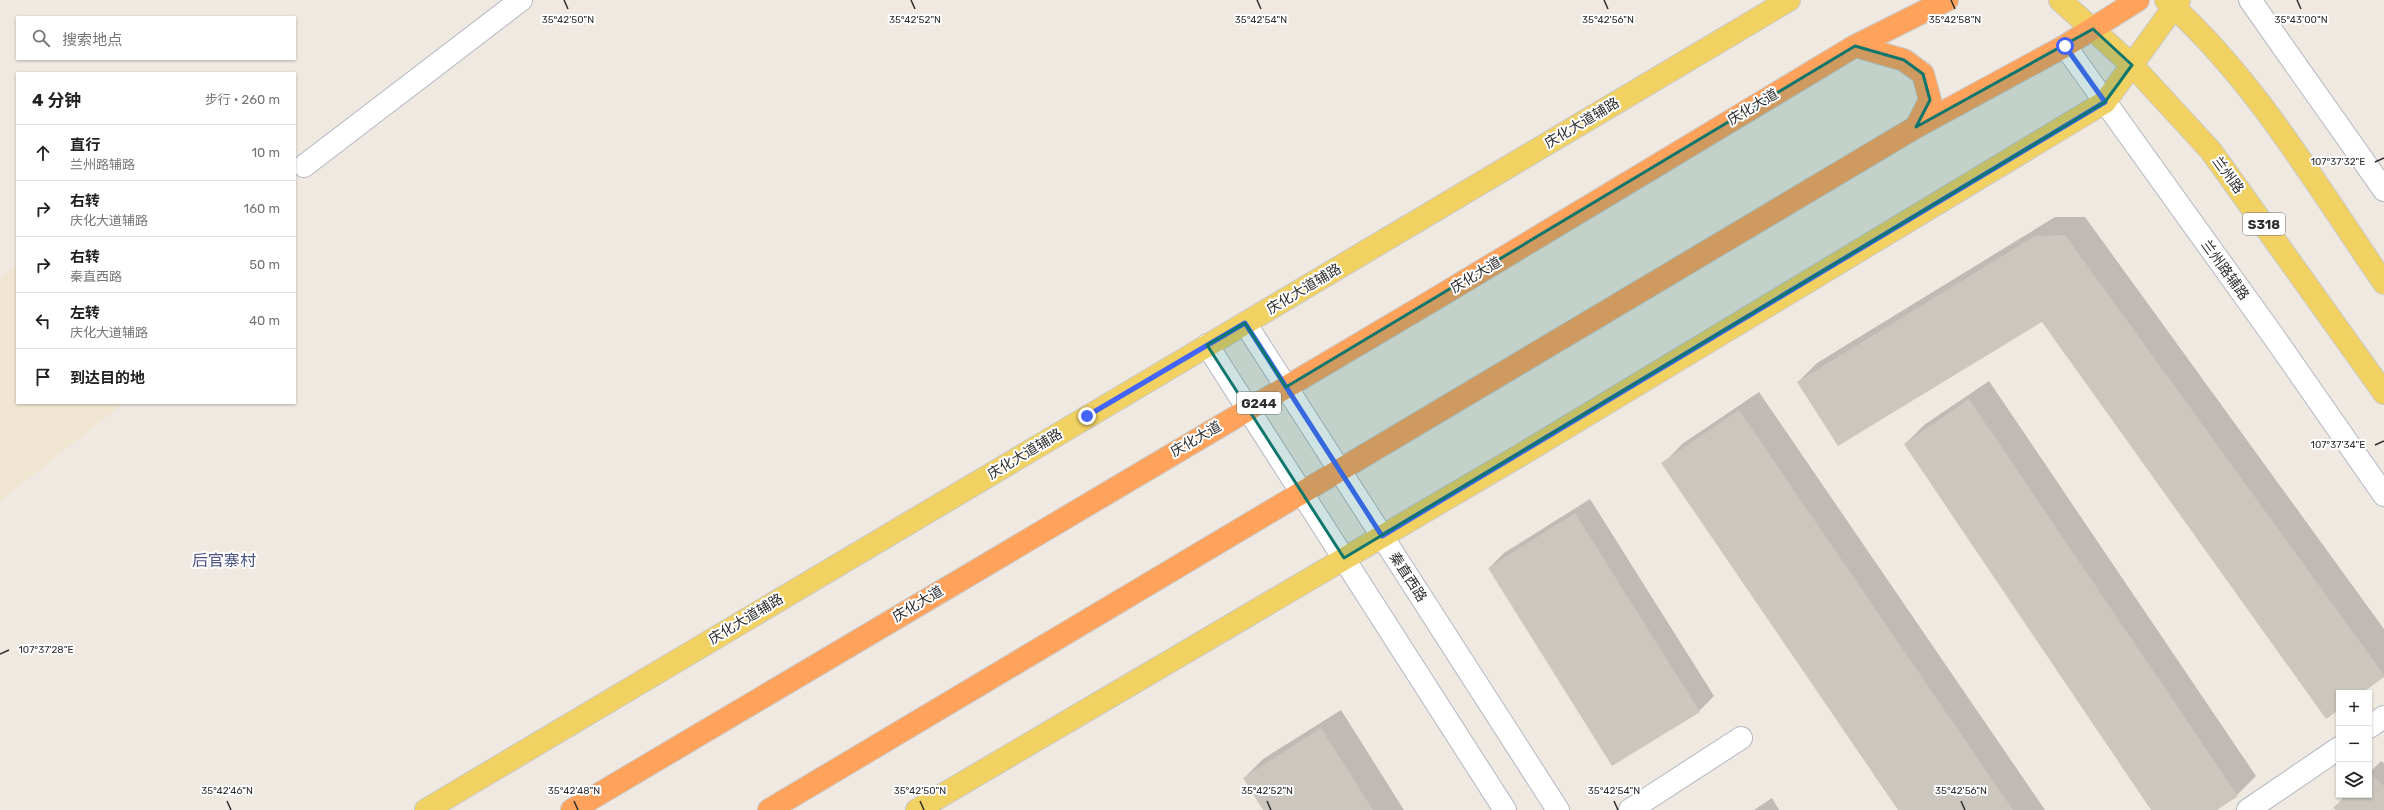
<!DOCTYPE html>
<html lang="zh">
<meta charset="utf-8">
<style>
body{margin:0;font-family:Rubik,"Noto Sans SC",sans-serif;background:#f2f2f2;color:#222}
.controls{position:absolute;right:12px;bottom:12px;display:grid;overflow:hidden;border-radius:0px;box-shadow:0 1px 3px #0004}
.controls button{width:36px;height:36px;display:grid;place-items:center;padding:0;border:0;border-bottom:1px solid #e0e0e0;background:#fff;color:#222;font:20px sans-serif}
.stop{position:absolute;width:12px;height:12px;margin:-9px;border:3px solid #4264fb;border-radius:50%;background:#fff}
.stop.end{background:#4264fb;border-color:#fff;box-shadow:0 1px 4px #0008}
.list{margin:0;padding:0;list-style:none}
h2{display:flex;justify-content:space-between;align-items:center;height:52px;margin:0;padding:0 16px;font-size:17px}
h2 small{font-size:13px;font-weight:400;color:#767676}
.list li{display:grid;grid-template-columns:26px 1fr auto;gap:12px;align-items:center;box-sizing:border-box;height:56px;padding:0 16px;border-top:1px solid #e0e0e0}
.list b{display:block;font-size:15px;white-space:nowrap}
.list p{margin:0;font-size:13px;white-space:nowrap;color:#767676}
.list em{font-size:13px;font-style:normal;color:#767676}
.icon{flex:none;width:22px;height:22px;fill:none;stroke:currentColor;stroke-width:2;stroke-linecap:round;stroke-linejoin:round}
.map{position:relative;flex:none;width:2384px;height:810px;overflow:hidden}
.search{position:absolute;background:#fff;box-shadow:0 1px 3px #0004;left:16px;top:16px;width:280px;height:44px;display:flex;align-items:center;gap:10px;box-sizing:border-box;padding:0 14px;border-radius:0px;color:#767676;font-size:15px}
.panel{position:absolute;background:#fff;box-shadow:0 1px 3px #0004;left:16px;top:72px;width:280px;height:332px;border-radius:0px}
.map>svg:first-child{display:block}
.education{fill:#f0e6d1}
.shadow{fill:#0003}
.building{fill:#cbc7bf}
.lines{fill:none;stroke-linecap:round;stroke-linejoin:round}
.minor-casing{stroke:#b4b7c1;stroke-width:24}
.major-casing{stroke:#c9c9c9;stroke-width:24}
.highway-casing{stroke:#c9c9c9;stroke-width:24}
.minor{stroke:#fff;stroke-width:22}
.major{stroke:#f2d163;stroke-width:22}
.highway{stroke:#ffa35c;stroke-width:22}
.route{stroke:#4264fb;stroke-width:5}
.marked{fill:#0f766e;fill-opacity:0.2;stroke:#0f766e;stroke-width:3;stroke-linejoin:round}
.ticks{fill:none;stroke:#2e2e2e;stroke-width:1.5}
.labels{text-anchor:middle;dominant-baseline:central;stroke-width:4;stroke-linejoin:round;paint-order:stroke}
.shield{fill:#fff;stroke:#6d6d6d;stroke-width:1}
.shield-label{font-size:13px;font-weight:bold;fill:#2e2e2e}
.street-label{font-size:14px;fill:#2e2e2e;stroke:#fff}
.quarter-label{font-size:16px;fill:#4d5680;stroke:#fff}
.ticks-label{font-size:10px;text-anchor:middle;fill:#2e2e2e;stroke:#fff;stroke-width:4;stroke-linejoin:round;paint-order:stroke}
</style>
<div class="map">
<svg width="2384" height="810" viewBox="0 0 2384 810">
<rect width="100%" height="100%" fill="#efe9e1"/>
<path class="education" d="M17,264v139h107l-124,98v-223z"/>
<path class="shadow" d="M2055,217h30l299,412v47l-24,17h-21v16l-297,-388 -244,61 19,-19z
M1989,381l267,395 -19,19 -22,15h-62l-248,-366 19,-19z
M1759,392l286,418h-145l-237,-346 19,-20z
M1590,499l124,197 -15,15 -210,-143 15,-15z
M1341,710l63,100h-140l-20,-32 19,-19z
M2381,761l3,2v47h-47l10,-15h22v-22z
M1772,798l7,12h-25z"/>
<path class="building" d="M2065,235l319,440v2l-22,16h-23v17l-13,9 -284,-397 -204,124 -41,-64 238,-146z
M1969,399l269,397 -21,14h-66l-247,-366z
M1739,410l274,400h-115l-237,-347z
M1575,513l125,199 -88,54 -124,-198z
M1321,728l52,82h-110l-20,-32z
M2369,772l15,14v24h-48l-3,-2 13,-13h23z"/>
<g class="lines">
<defs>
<path id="minor" d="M2250,0l134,190
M2065,46l209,291 110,158
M304,166l217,-166
M1245,323l313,487
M1207,345l298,465
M2369,727l15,-10
M1630,810l111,-72
M2248,810l91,-62"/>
<path id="major" d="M2060,0l72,65 79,86 173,242
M2166,0c89,79 151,186 218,283
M426,810l1363,-810
M917,810l607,-357 581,-351 74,-102"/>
<path id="highway" d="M1855,46l49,14 19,14 7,26 -14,27
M572,810l858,-508 425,-256 92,-46
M769,810l1147,-683 149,-81 73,-46"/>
</defs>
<use href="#minor" class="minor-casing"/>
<use href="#major" class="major-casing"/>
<use href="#highway" class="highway-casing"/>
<use href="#minor" class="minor"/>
<use href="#major" class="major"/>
<use href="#highway" class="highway"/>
</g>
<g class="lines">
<path class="route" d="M1087,416l158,-93 137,213 723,-434 -40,-56"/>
</g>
<path class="marked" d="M2093,29l39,36 -27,37 -761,456 -137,-213 38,-22 41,64 569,-341 49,14 19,14 7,26 -14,27z"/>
<path class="ticks" d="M564,0l4,9M911,0l4,9M1257,0l4,9M1604,0l4,9M1951,0l4,9M2297,0l4,9M2375,162l9,-4M2375,445l9,-4M0,654l9,-4M227,801l4,9M574,801l4,9M920,801l4,9M1267,801l4,9M1614,801l4,9M1961,801l4,9"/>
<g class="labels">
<g class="shield">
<rect x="2243" y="213" width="42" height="22" rx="3"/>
<rect x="1237" y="392" width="44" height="22" rx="3"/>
</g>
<g class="shield-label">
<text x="2264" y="224">S318</text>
<text x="1259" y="403">G244</text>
</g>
<g class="street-label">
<text transform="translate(1753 107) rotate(-31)">庆化大道</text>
<text transform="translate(1582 123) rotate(-31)">庆化大道辅路</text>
<text transform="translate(2228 175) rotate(54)">兰州路</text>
<text transform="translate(2225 270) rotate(54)">兰州路辅路</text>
<text transform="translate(1476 275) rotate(-31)">庆化大道</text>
<text transform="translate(1304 289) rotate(-31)">庆化大道辅路</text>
<text transform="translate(1196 439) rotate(-30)">庆化大道</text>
<text transform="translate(1025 454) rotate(-31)">庆化大道辅路</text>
<text transform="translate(1408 577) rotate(57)">秦直西路</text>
<text transform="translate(918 604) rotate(-31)">庆化大道</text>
<text transform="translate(746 619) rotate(-31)">庆化大道辅路</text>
</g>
<g class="quarter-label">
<text x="224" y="560">后官寨村</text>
</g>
</g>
<g class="ticks-label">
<text x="568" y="23">35°42'50"N</text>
<text x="915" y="23">35°42'52"N</text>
<text x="1261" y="23">35°42'54"N</text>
<text x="1608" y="23">35°42'56"N</text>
<text x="1955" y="23">35°42'58"N</text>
<text x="2301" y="23">35°43'00"N</text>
<text x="2338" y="165">107°37'32"E</text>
<text x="2338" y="448">107°37'34"E</text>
<text x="46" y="653">107°37'28"E</text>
<text x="227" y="794">35°42'46"N</text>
<text x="574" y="794">35°42'48"N</text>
<text x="920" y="794">35°42'50"N</text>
<text x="1267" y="794">35°42'52"N</text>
<text x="1614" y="794">35°42'54"N</text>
<text x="1961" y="794">35°42'56"N</text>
</g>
</svg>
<div class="controls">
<button>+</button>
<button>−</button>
<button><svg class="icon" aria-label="layers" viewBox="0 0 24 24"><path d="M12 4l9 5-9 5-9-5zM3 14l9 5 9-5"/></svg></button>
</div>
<div class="stop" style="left:2065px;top:46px"></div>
<div class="stop end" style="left:1087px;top:416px"></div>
<div class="search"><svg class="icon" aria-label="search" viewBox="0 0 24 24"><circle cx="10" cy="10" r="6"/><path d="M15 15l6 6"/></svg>搜索地点</div>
<section class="panel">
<h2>4 分钟<small>步行 · 260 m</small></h2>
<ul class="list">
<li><svg class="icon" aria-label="ahead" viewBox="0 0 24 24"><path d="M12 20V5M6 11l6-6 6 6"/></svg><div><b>直行</b><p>兰州路辅路</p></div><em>10 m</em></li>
<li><svg class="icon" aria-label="right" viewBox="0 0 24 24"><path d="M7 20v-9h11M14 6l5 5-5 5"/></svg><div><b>右转</b><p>庆化大道辅路</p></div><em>160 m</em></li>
<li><svg class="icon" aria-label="right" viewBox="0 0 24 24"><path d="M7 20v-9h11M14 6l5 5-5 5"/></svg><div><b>右转</b><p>秦直西路</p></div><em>50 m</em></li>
<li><svg class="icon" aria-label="left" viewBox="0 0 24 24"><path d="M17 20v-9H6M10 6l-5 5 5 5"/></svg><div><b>左转</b><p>庆化大道辅路</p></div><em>40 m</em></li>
<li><svg class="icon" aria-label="arrive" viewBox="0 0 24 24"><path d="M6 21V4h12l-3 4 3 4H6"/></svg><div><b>到达目的地</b></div></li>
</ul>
</section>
</div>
